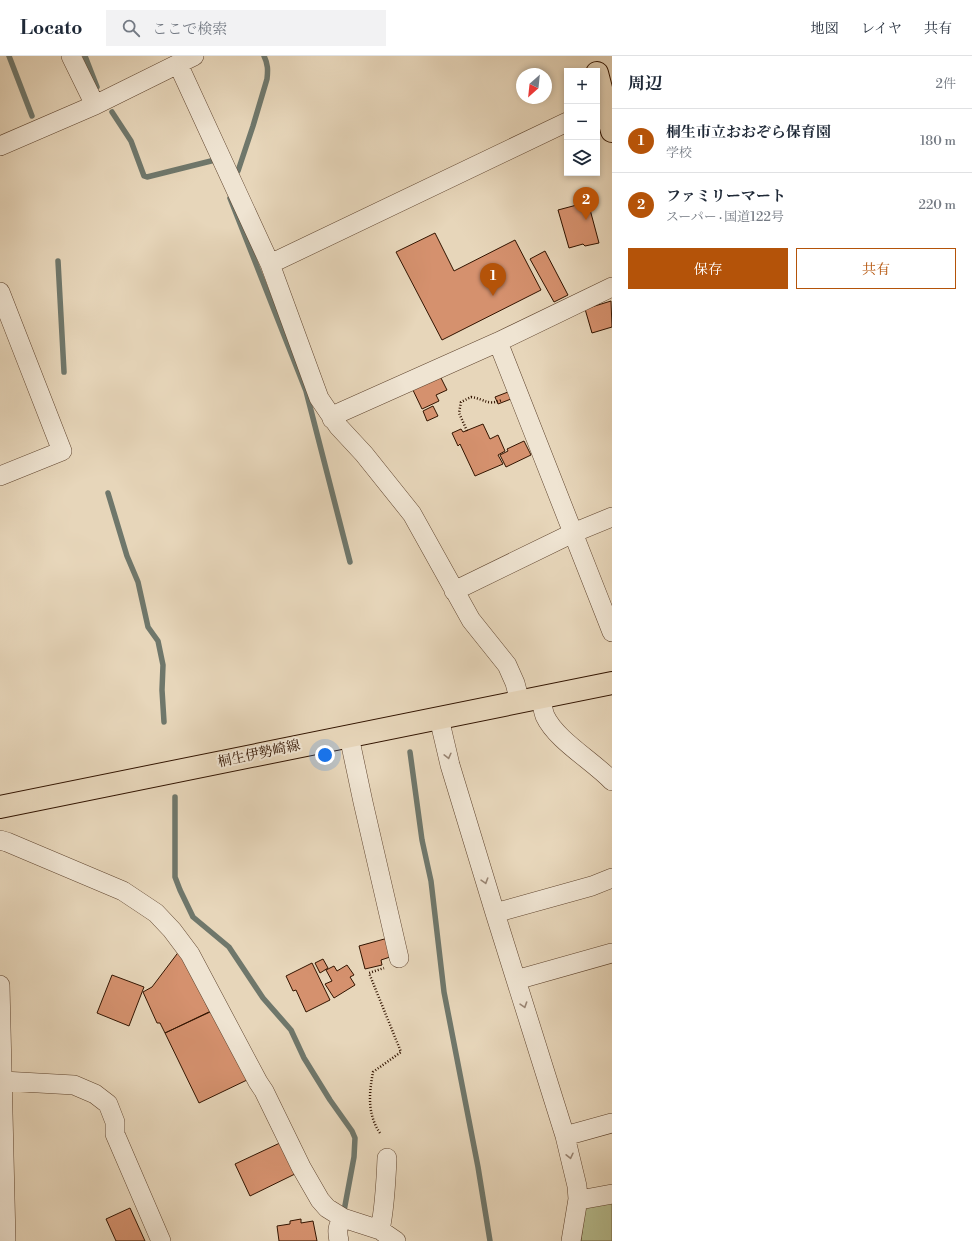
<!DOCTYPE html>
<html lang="ja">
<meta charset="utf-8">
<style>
body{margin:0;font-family:"Libre Bodoni","Noto Serif JP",serif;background:#f2f2f3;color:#1f2937}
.controls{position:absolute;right:12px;top:12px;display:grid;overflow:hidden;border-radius:0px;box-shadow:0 2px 6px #0003}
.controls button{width:36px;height:36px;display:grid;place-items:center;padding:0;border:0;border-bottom:1px solid #e0e1e3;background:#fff;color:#1f2937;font:20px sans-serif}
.compass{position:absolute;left:516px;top:12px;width:36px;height:36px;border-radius:50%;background:#fff;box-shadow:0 2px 6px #0003;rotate:207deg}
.you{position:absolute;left:325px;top:699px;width:14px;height:14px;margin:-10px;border:3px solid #fff;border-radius:50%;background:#1a73e8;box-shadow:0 0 0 6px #1a73e833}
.badge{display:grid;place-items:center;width:26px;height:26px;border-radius:50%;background:#b45309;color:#fff;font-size:13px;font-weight:700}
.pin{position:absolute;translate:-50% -33px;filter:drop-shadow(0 1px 2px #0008)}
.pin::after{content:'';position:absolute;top:21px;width:14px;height:12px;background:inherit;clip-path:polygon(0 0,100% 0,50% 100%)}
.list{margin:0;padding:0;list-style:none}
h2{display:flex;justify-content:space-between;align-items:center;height:52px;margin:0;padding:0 16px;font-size:17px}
h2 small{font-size:13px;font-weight:400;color:#747a83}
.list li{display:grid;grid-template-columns:26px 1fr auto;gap:12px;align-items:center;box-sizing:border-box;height:64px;padding:0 16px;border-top:1px solid #e0e1e3}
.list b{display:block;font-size:15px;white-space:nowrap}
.list p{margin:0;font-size:13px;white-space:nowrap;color:#747a83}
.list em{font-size:13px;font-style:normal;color:#747a83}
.actions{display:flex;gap:8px;padding:12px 16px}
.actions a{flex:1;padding:9px 0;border:1px solid #b45309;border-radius:0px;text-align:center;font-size:14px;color:#b45309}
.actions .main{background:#b45309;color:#fff}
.icon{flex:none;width:22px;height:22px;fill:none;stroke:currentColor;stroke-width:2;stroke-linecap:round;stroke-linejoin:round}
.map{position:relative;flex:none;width:612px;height:1185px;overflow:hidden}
header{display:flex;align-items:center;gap:24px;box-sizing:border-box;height:56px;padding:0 20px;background:#fff;border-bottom:1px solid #e0e1e3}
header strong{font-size:19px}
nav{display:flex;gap:22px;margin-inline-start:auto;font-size:14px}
.search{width:280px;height:36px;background:#f2f2f3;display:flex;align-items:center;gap:10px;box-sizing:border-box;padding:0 14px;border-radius:0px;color:#747a83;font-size:15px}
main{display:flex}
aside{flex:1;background:#fff}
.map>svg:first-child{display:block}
.green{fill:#b6bd8f;stroke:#746848}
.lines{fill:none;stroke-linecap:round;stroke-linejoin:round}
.stream{stroke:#6f776b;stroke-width:5.5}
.building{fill:#d5916e;stroke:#321400}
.minor-casing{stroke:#5f442e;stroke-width:20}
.major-casing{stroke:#321400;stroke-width:24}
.highway-casing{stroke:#321400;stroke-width:24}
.path{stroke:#321400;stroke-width:2.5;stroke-dasharray:1 2;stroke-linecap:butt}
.minor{stroke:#efe4d2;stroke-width:19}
.major{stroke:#e7d6ba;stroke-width:22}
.highway{stroke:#e7d6ba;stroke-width:22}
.oneway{stroke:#9a8674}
.labels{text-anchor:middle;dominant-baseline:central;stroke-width:4;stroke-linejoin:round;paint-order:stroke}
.street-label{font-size:14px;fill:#321400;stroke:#efe4d2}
</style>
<header>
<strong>Locato</strong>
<div class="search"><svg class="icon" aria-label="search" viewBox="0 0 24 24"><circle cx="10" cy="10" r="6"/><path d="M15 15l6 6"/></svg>ここで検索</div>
<nav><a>地図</a><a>レイヤ</a><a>共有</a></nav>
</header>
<main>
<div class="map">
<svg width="612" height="1185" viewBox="0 0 612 1185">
<rect width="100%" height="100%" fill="#e7d6ba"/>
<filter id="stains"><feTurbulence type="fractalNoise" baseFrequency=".005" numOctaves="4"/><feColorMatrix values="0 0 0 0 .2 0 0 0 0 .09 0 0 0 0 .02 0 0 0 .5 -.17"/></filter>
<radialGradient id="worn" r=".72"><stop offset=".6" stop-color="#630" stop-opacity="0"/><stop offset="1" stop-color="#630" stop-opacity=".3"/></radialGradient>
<path class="green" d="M612,1142v43h-31l4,-35z"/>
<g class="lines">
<path class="stream" d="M9,0l23,60
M85,0l12,31
M112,56l19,29 13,35 3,1 68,-17 1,3
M238,115l15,-45 14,-47c1,-9 1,-15 -3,-23
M230,142l76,193 44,171
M58,205l6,111
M108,437l19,63 11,26 10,45 10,14 5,24 -1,25 2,32
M410,696l12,88 9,41 13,111 34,175 12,74
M175,741v80l5,13 13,27 36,30 34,51 28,32 13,28 26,42 22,31 3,7 -1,19 -10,54"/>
</g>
<path class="building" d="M588,146l11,41 -14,3 -2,-2 -14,4 -11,-38z
M435,177l19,38 61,-31 26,50 -99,50 -46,-88z
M545,195l23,44 -14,7 -24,-43z
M611,245l1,26 -20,6 -7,-24z
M439,318l8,16 -11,5 3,6 -17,8 -11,-23z
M508,336l3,7 -13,5 -3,-7z
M433,350l5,10 -11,5 -4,-10z
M483,368l7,15 8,-4 7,16 -7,4 5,9 -28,12 -15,-32 -2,2 -6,-13 9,-4 2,3z
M524,385l7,14 -25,12 -6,-12 8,-4 -1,-2z
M388,882l5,18 -12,4 1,5 -17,4 -6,-23z
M180,894l30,62 -45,21 -5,-10h-3l-14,-31 9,-5z
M323,903l5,9 -8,5 -5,-10z
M312,907l18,37 -24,12 -10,-22 -3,1 -7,-15z
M347,909l7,10 -4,2 5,8 -21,13 -9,-14 7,-3 -6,-11 8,-4 3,5z
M112,919l32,12 -15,39 -32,-13z
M213,954l34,70 -48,23 -34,-70z
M282,1086l15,31 -47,23 -15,-32z
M130,1152l15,33h-29l-10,-22z
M301,1163v4l12,-2 4,20h-38l-2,-15 13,-2v-3z"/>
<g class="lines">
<defs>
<path id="minor" d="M71,0l24,49
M178,8l92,200 49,134 19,28 26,28 48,60 59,106 36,45 8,18 5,19
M0,90l95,-41 99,-49
M270,208l297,-142
M0,236l62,159 -62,25
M498,286l114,290
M332,363l7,-6 159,-71 114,-55
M454,535l119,-58 39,-16
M541,642c1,6 2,13 4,18 11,24 48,45 67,65
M439,662l11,47 45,148 70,223 12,50 1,13 -7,42
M349,680l14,66 36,156
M0,784l7,2 116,49 33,22 16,17 18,24 68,128 6,9 37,76 19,33 7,8 16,10 37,12 16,11
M495,857l97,-27 20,-8
M516,924l96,-27
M0,929l6,256
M3,1025l71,4 21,9 13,10 7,18v12l46,107
M565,1080l47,-13
M578,1143h7l27,-5
M380,1174c5,-24 6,-47 7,-72
M339,1185c-2,-10 -2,-14 4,-23"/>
<path id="major" d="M0,751l612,-124"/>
<path id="highway" d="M597,17l15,58"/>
</defs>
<use href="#minor" class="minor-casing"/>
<use href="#major" class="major-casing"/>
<use href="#highway" class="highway-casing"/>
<path class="path" d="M467,375l-8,-18 2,-11 10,-5c15,2 15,9 31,3
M380,1077c-13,-19 -11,-40 -7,-61l28,-20 -32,-79 15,-5"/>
<use href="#minor" class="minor"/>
<use href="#major" class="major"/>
<use href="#highway" class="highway"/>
</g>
<defs><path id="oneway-chevron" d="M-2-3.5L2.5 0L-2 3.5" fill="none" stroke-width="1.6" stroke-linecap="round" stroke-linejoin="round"/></defs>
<g class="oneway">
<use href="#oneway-chevron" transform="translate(448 700) rotate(76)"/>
<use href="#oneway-chevron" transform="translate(485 825) rotate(73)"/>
<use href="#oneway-chevron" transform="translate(524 949) rotate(72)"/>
<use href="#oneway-chevron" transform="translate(570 1100) rotate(77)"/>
</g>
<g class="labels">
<g class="street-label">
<text transform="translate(259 698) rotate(-12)">桐生伊勢崎線</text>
</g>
</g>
<rect width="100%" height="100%" filter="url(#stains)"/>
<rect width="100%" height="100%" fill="url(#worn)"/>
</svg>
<div class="controls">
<button>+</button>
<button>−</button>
<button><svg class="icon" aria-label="layers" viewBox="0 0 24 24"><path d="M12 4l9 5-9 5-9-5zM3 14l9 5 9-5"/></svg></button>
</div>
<svg class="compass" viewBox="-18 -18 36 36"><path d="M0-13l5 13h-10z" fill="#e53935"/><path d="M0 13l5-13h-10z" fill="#747a83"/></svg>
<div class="you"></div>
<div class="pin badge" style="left:493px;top:240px">1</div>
<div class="pin badge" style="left:586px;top:164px">2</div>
</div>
<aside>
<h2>周辺<small>2件</small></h2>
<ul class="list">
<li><span class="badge">1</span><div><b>桐生市立おおぞら保育園</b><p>学校</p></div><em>180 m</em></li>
<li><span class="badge">2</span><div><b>ファミリーマート</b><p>スーパー · 国道122号</p></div><em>220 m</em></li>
</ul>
<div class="actions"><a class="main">保存</a><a>共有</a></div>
</aside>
</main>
